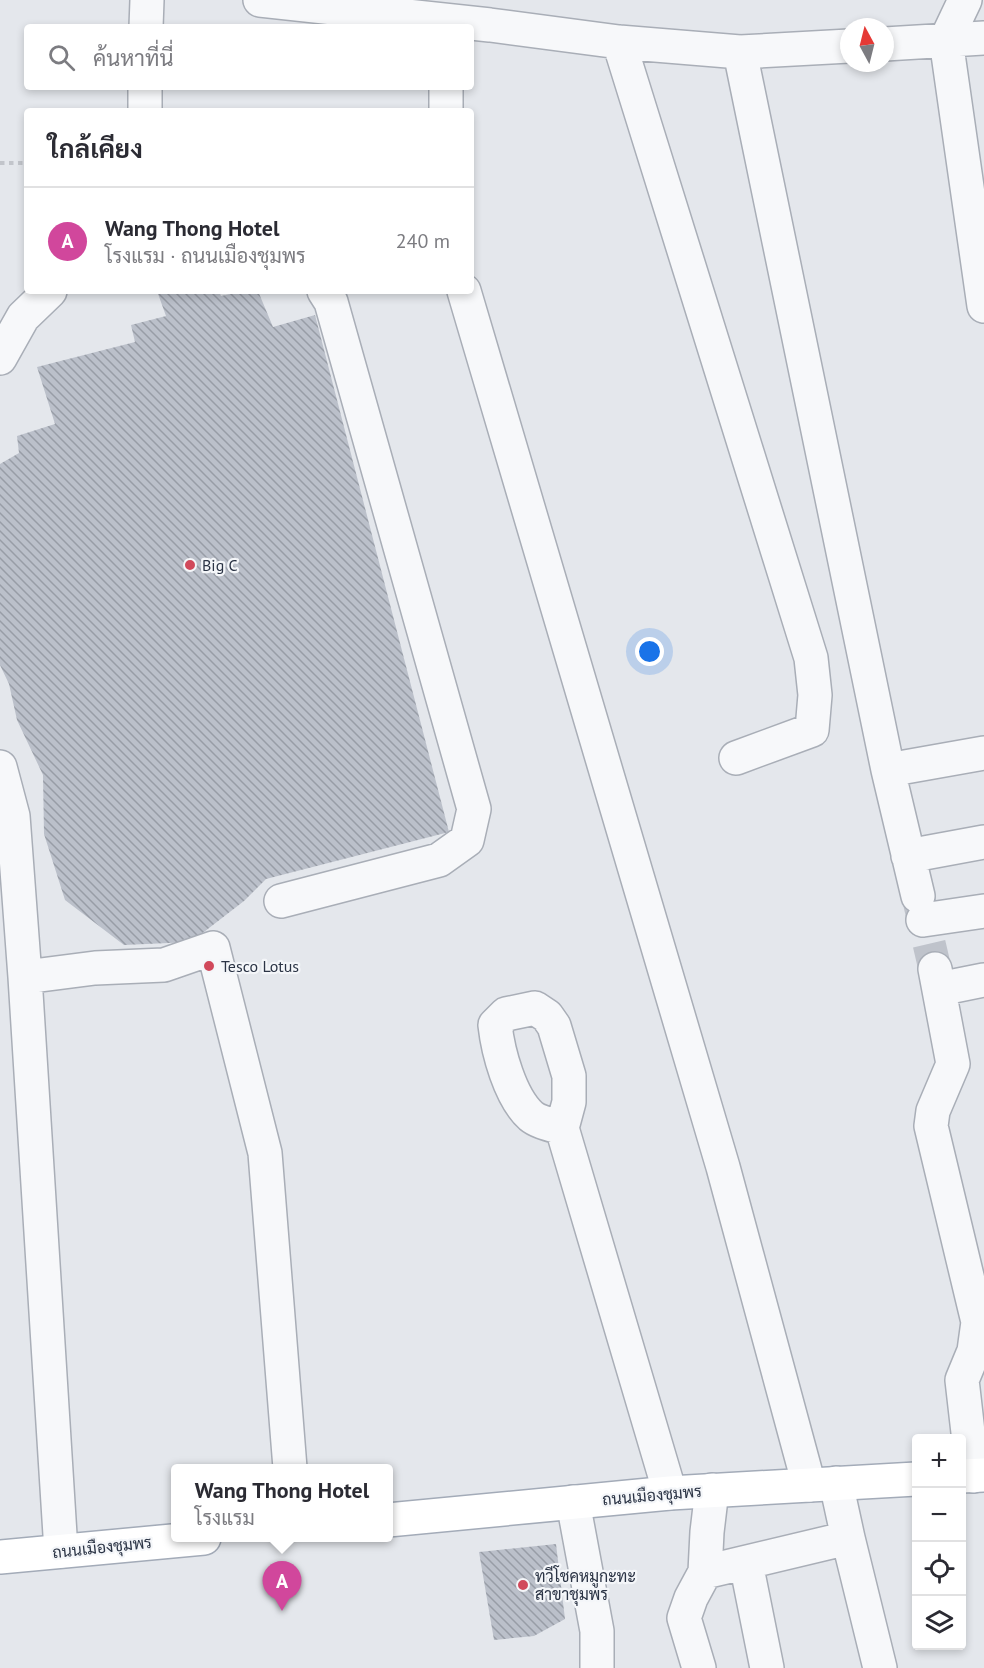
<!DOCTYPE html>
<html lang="th">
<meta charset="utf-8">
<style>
body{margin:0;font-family:"PT Sans",Sarabun,sans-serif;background:#f2f2f3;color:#2b2b33}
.controls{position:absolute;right:18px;bottom:18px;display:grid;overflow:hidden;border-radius:6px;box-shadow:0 3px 9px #0003}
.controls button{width:54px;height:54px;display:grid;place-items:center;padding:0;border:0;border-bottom:2px solid #e1e1e2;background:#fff;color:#2b2b33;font:30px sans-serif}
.compass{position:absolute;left:840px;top:18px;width:54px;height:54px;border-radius:50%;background:#fff;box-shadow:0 3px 9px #0003;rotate:353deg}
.you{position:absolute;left:650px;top:652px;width:21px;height:21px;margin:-15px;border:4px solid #fff;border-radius:50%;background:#1a73e8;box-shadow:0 0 0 9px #1a73e833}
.badge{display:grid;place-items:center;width:39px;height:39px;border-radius:50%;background:#d93025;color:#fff;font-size:20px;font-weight:700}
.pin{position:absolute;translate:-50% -50px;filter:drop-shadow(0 2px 3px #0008)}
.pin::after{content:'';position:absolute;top:32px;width:21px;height:18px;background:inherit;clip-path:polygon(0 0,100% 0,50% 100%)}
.popup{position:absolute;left:171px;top:1464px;width:222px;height:78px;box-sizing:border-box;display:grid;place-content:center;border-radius:6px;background:#fff;filter:drop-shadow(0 2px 4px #0005);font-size:20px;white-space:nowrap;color:#7c7c81}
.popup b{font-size:22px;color:#2b2b33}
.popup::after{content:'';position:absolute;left:50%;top:100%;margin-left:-12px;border:12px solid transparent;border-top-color:#fff}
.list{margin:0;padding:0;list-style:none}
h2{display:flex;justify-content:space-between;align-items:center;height:78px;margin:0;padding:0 24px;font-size:26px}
h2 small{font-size:20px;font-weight:400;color:#7c7c81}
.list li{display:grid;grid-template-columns:39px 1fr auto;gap:18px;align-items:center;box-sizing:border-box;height:108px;padding:0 24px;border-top:2px solid #e1e1e2}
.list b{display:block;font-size:22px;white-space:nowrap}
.list p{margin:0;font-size:20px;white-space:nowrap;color:#7c7c81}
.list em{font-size:20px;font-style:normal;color:#7c7c81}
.icon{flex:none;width:33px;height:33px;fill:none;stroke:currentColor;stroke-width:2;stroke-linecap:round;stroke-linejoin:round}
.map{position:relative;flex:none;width:984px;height:1668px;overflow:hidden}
.search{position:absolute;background:#fff;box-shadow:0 3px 9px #0003;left:24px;top:24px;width:450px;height:66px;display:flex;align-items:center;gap:15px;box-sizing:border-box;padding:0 21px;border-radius:6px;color:#7c7c81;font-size:22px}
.panel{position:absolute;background:#fff;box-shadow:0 3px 9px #0003;left:24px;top:108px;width:450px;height:186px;border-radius:6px}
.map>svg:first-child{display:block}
.building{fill:url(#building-back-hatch)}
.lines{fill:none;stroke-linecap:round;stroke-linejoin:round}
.minor-tunnel{stroke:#bfc3cb;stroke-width:33;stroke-dasharray:33 16;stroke-linecap:butt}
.minor-casing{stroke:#a9aeb7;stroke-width:36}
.major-casing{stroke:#a3abb8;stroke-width:36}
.path{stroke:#c2c5cb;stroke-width:4;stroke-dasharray:4.5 4.5;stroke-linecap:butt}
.minor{stroke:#f7f8fa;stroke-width:33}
.major{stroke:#fff;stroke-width:33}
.poi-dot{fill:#d1495b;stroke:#f4f6f9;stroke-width:2}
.labels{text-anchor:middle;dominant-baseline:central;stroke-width:4.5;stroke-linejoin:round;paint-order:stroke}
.poi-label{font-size:16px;fill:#2b3445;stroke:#f4f6f9;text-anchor:start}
.street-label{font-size:16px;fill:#2b3445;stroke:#f4f6f9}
</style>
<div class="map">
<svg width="984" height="1668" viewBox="0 0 984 1668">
<defs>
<pattern id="building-back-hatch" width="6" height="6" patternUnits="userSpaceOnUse" patternTransform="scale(1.5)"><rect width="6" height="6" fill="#bbc0ca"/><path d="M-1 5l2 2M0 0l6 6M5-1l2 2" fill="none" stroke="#989da6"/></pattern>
</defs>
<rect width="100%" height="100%" fill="#e4e7ec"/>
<path class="building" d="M157,291h62l2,5 23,-5h14l15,36 42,-12 134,517 -183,47 -22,22 -53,41 -67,3 -59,-45 -21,-66 -1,-59 -26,-55 -8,-36 -9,-19v-201l19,-11 -2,-17 38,-12 -18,-57 98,-25 -4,-17 35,-9z
M556,1544l9,75 -31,17 -40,4 -15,-88z"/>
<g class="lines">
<path class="minor-tunnel" d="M918,896l17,73"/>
<defs>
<path id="minor" d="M260,0l230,25 129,17 121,10 109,-6
M965,0l-19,40 38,266
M146,27l1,-27
M619,42l192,616 4,37 -3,35 -76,28
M885,44l99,-6
M740,52l148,718 30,126
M145,111v-24
M446,111v-24
M464,291l259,876 86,318
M0,358l23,-41 27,-26
M0,767l13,49 12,161
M888,770l96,-17
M908,856l76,-14
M281,901l158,-41 28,-20 7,-31 -143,-507 -7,-11
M923,920l61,-9
M935,969l18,95 -20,47 -2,15 47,196 -4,29 -12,29 11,96
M939,989l45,-9
M562,1128c-10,-3 -24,-6 -31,-12 -21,-19 -33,-64 -36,-91l11,-11 29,-6 12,8 7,10 15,50v26l-7,26 108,365
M836,1483l12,55 32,130
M573,1502l24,129v37
M61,1551l-36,-574 70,-9 69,-3 49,-17 52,205 25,315
M746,1563l21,105
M705,1572l143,-34
M699,1668l-15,-50 7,-20 14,-26 2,-40 5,-42"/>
<path id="major" d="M962,1476l22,-1
M388,1520l282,-27 246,-14
M0,1557l204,-19"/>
</defs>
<use href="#minor" class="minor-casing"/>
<use href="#major" class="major-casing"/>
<path class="path" d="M0,163h27"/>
<use href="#minor" class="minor"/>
<use href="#major" class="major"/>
</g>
<g class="poi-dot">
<circle cx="190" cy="565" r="6"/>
<circle cx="209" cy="966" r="6"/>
<circle cx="523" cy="1585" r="6"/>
</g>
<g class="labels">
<g class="poi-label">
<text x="202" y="565">Big C</text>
<text x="221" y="966">Tesco Lotus</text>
<text x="535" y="1576">ทวีโชคหมูกะทะ<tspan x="535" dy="18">สาขาชุมพร</tspan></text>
</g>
<g class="street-label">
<text transform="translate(652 1495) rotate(-5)">ถนนเมืองชุมพร</text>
<text transform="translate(102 1547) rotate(-6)">ถนนเมืองชุมพร</text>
</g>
</g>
</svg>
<div class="controls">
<button>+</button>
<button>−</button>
<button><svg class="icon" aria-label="locate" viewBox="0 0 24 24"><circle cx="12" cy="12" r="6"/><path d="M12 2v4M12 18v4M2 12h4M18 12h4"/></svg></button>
<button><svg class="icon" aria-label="layers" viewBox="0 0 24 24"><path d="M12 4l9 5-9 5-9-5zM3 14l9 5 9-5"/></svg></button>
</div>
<svg class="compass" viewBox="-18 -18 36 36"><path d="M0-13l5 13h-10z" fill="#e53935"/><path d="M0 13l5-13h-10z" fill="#7c7c81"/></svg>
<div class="you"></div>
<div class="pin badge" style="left:282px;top:1611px;background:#d1479c">A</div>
<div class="popup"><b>Wang Thong Hotel</b>โรงแรม</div>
<div class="search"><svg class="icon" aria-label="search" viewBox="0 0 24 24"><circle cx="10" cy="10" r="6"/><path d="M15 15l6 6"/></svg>ค้นหาที่นี่</div>
<section class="panel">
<h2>ใกล้เคียง<small></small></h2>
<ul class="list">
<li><span class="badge" style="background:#d1479c">A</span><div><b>Wang Thong Hotel</b><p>โรงแรม · ถนนเมืองชุมพร</p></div><em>240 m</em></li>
</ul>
</section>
</div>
